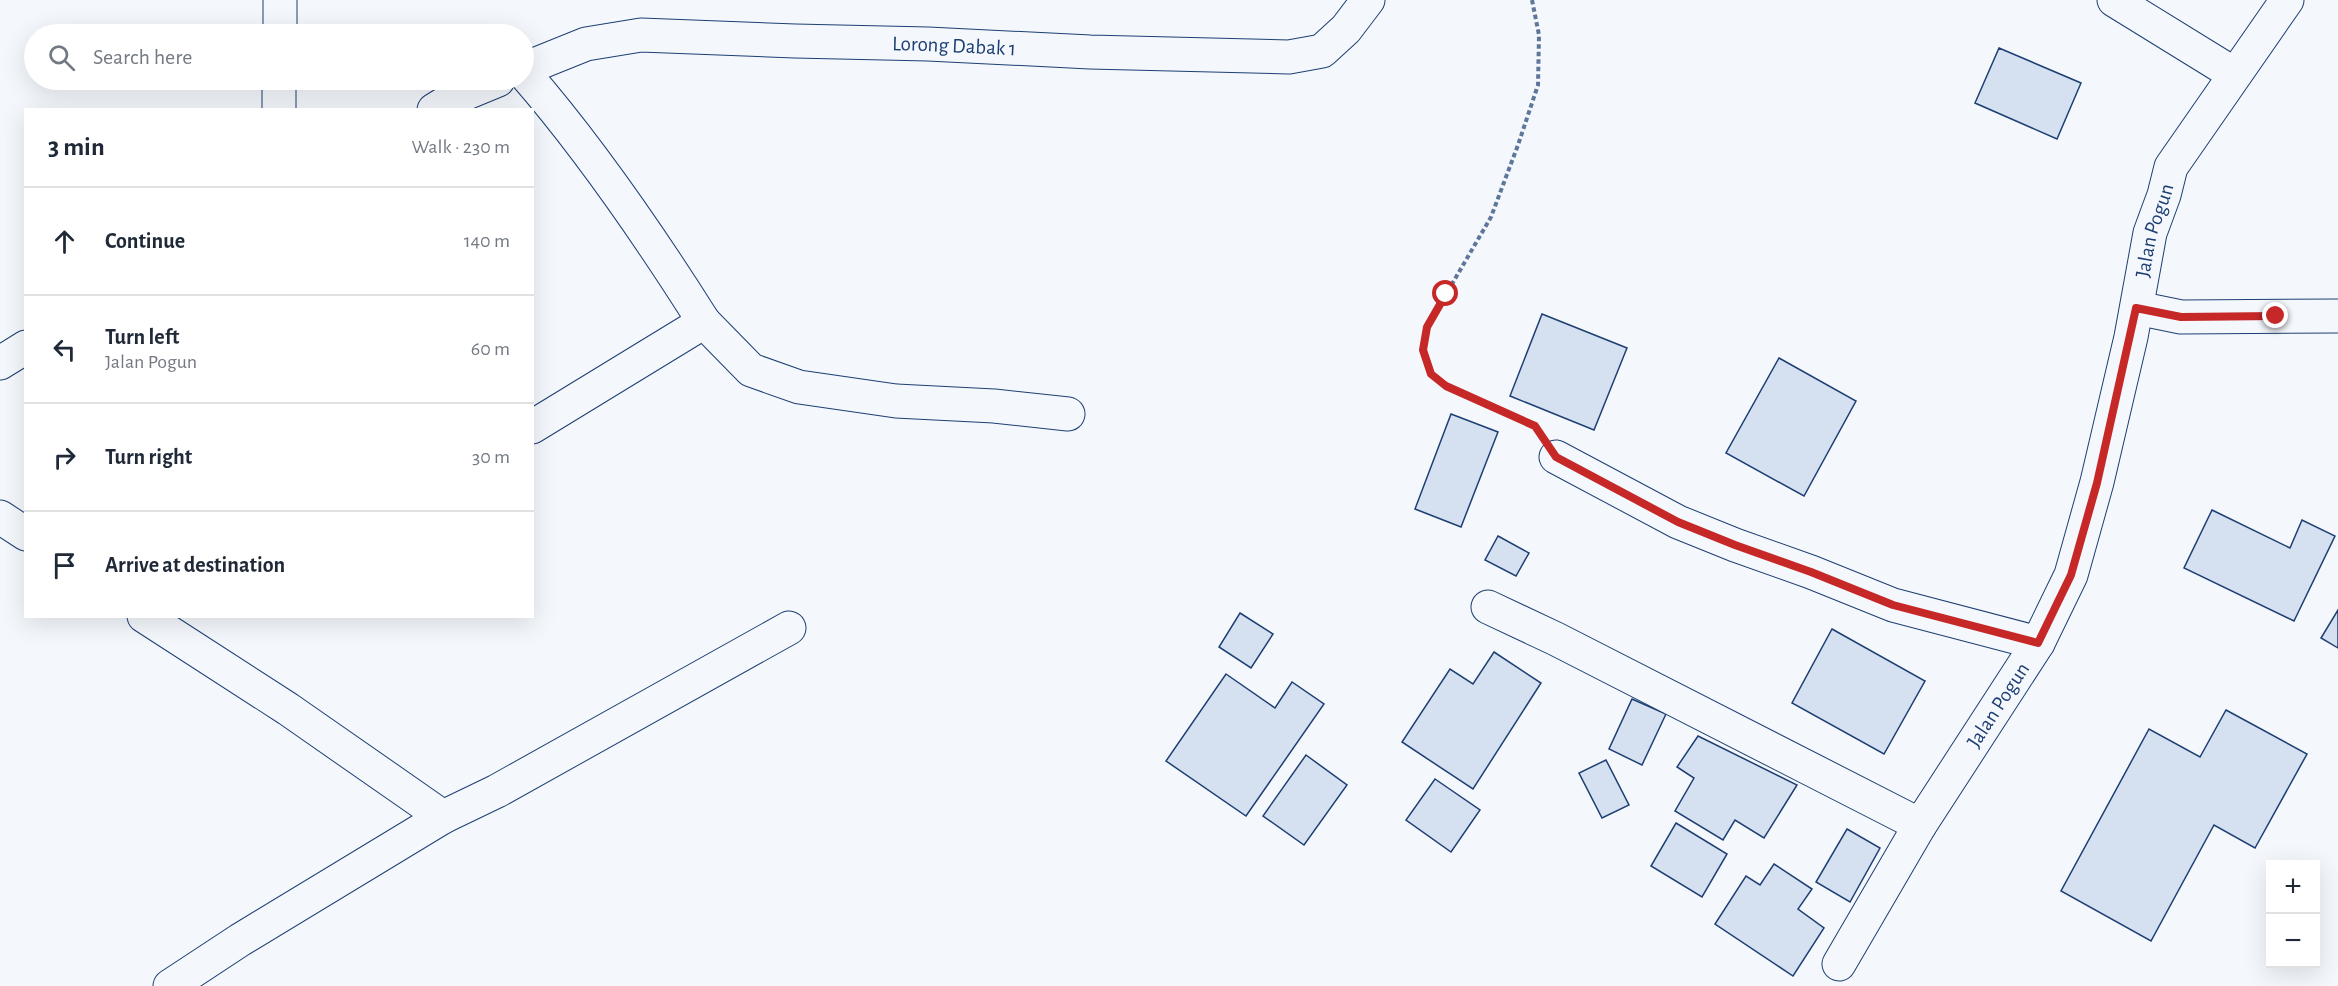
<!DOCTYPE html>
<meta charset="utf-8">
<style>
body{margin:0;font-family:"Alegreya Sans",sans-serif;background:#f2f2f3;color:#1f2937}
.controls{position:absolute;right:18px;bottom:18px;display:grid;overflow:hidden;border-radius:0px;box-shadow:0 6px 24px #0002}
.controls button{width:54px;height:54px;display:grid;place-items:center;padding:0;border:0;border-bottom:2px solid #e0e1e3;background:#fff;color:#1f2937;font:30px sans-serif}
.stop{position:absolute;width:18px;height:18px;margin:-14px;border:4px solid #c62828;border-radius:50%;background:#fff}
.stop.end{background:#c62828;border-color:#fff;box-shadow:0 2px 6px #0008}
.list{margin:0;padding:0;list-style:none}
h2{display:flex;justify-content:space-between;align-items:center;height:78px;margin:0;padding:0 24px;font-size:26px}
h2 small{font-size:20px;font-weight:400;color:#747a83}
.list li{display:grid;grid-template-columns:39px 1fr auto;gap:18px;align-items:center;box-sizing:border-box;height:108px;padding:0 24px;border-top:2px solid #e0e1e3}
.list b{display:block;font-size:22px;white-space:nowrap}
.list p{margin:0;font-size:20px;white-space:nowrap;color:#747a83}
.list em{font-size:20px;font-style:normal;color:#747a83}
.icon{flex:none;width:33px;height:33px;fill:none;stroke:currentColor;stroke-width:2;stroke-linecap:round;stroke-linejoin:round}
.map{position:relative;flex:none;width:2338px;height:986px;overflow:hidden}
.search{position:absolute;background:#fff;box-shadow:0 6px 24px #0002;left:24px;top:24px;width:510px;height:66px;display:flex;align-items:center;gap:15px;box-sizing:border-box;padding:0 21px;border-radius:33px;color:#747a83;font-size:22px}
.panel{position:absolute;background:#fff;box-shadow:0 6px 24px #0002;left:24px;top:108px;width:510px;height:510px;border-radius:0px}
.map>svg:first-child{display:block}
.building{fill:#d5e0f0;stroke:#1d3f73;stroke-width:1.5}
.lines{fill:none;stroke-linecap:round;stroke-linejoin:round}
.minor-casing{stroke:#1d3f73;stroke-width:35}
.path{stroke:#5e769c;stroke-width:4;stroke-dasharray:4.5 3;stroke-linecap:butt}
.minor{stroke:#f4f7fb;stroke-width:33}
.route{stroke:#c62828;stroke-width:8}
.labels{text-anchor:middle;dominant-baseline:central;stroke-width:4.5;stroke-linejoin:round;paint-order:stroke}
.street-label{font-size:21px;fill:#1d3f73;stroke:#f4f7fb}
</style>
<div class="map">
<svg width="2338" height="986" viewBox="0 0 2338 986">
<rect width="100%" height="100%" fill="#f4f7fb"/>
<path class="building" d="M1999,48l82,35 -24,56 -82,-36z
M1542,314l85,34 -33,82 -84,-34z
M1779,358l77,43 -52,95 -78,-43z
M1451,414l47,18 -37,95 -46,-18z
M2212,510l78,38 12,-28 33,16 -41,85 -110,-53z
M1498,536l31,17 -13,23 -31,-16z
M2338,610v38l-17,-10z
M1240,613l33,21 -22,34 -32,-21z
M1832,629l93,52 -41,73 -92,-51z
M1494,652l47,31 -68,106 -71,-47 48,-73 23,15z
M1226,674l49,34 17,-26 32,22 -78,112 -80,-55z
M1632,699l34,15 -24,51 -33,-16z
M2226,710l81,44 -52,94 -41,-23 -63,116 -90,-50 88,-162 51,28z
M1698,736l99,49 -33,53 -29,-18 -12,20 -48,-29 19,-33 -17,-11z
M1306,755l41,30 -43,60 -41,-29z
M1606,760l23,45 -27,13 -23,-45z
M1435,779l45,31 -29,42 -45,-32z
M1676,823l51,31 -25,43 -51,-31z
M1847,829l33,19 -30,54 -34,-20z
M1774,864l38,25 -14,20 26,19 -31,48 -78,-52 31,-48 14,9z"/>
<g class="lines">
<defs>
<g id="minor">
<path d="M2114,0l120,74"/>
<path d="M280,34v-34"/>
<path id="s1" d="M524,69l62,-25 55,-9 154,6 133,3 162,8 199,5 33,-6 24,-22 22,-29"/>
<path d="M524,73c67,77 125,162 180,249l-172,105"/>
<path d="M279,110v-30"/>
<path d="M434,110l18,-11 46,-19"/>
<path d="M2137,308l44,9 157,-1"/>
<path d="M704,322l47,48 48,17 97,14 98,5 74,8"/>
<path d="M0,363l26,-16"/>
<path d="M1556,457l122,65 57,23 76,27 82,33 145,38"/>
<path d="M0,517l26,17"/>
<path d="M1488,607l68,32 364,186"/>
<path d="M144,616l144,93 155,108"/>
<path id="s2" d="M1839,964l81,-139 118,-182 33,-68 26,-93 34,-145 19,-104 14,-38 7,-28 116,-167"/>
<path d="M170,986l70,-46 203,-123 54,-26 292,-163"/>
</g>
</defs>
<use href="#minor" class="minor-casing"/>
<path class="path" d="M1532,0l7,35 -1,50 -20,60 -27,72 -64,110 -4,23 8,24 15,12 89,40 2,4"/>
<use href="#minor" class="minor"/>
</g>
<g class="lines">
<path class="route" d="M1446,294l-19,33 -4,23 8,24 15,12 89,40 21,31 122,65 57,23 76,27 82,33 145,38 33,-68 26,-92 39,-175 45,9 95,-1"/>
</g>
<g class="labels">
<g class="street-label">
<text stroke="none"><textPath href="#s1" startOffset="436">Lorong Dabak 1</textPath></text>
<text stroke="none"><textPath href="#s2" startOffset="808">Jalan Pogun</textPath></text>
<text stroke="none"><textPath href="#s2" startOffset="304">Jalan Pogun</textPath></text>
</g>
</g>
</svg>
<div class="controls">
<button>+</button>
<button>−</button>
</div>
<div class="stop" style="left:1446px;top:294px"></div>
<div class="stop end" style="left:2276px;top:316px"></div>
<div class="search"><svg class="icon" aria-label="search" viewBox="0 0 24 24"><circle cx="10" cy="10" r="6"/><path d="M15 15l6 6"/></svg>Search here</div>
<section class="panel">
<h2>3 min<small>Walk · 230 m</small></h2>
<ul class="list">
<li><svg class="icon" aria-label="ahead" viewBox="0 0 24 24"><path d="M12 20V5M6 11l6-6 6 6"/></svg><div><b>Continue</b></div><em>140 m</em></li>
<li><svg class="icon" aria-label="left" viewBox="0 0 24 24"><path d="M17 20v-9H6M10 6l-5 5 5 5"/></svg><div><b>Turn left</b><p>Jalan Pogun</p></div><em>60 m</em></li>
<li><svg class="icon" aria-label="right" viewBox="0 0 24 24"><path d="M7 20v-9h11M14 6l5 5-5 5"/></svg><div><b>Turn right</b></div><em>30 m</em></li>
<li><svg class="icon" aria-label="arrive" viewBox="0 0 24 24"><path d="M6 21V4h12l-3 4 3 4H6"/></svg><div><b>Arrive at destination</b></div></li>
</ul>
</section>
</div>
